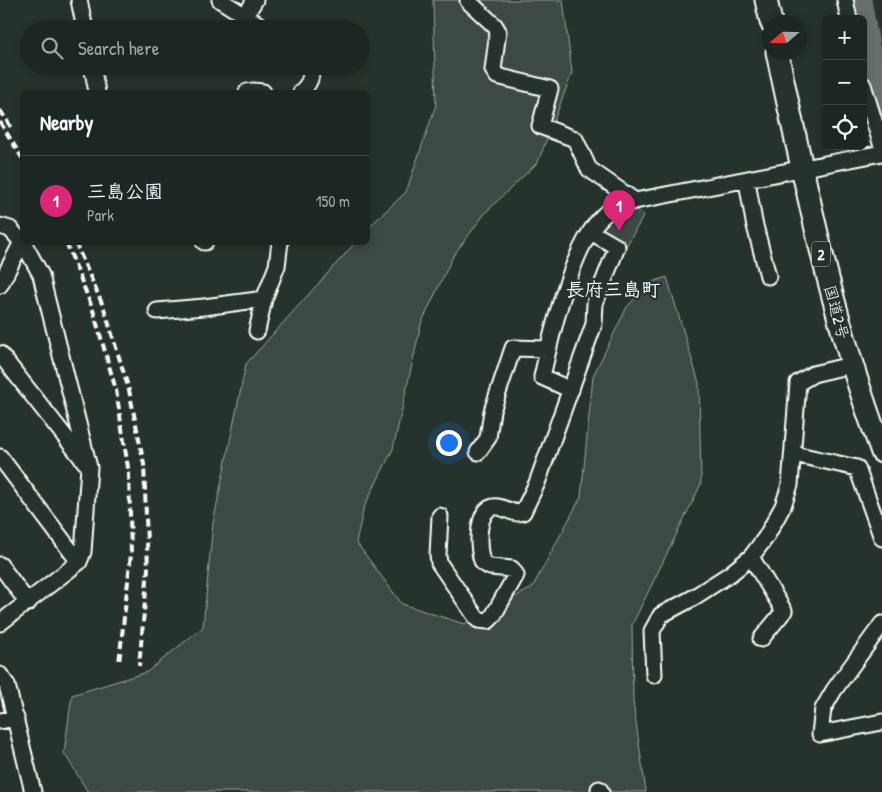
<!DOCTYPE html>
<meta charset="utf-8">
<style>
body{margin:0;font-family:"Patrick Hand","Klee One",sans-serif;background:#252e2a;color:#f1f3f6}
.controls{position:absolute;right:15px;top:15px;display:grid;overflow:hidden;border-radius:8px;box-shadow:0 2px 8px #0003}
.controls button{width:45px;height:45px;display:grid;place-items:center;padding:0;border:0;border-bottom:1px solid #3a4340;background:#1c2622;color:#f1f3f6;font:25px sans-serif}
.compass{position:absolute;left:762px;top:15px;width:45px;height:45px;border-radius:50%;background:#1c2622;box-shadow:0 2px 8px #0003;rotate:250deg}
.you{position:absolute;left:448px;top:442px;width:18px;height:18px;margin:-12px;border:4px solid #fff;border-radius:50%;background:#1a73e8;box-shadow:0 0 0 8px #1a73e833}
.badge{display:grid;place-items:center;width:32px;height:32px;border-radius:50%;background:#db2777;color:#fff;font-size:16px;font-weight:700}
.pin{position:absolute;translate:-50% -41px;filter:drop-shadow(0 1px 2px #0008)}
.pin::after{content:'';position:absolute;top:26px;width:18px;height:15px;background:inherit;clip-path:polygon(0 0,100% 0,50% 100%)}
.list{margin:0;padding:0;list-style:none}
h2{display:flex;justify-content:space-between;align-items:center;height:65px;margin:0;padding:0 20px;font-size:21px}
h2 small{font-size:16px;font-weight:400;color:#a0a5a5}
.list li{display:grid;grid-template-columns:32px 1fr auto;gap:15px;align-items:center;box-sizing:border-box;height:90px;padding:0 20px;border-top:1px solid #3a4340}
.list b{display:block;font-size:19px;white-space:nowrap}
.list p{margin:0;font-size:16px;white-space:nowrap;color:#a0a5a5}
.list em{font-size:16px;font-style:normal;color:#a0a5a5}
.icon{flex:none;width:28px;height:28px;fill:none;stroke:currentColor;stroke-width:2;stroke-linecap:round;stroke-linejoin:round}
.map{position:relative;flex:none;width:882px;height:792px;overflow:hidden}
.search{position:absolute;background:#1c2622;box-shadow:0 2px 8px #0003;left:20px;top:20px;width:350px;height:55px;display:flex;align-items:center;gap:12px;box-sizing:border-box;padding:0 18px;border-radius:28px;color:#a0a5a5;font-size:19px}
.panel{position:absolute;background:#1c2622;box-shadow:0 2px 8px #0003;left:20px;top:90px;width:350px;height:155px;border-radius:8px}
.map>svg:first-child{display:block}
.green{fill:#3e4944;stroke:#9ea4a2}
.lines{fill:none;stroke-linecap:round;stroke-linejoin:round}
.river{stroke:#67706c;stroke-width:21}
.minor-casing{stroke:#fff;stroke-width:19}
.highway-casing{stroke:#fff;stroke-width:25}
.minor{stroke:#26332d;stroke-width:15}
.highway{stroke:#26332d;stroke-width:21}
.rail{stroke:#fff;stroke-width:4;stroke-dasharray:8 4;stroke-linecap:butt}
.labels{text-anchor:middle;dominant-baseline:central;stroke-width:4.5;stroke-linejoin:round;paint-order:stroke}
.shield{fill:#26332d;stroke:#bec2c0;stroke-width:1}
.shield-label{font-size:15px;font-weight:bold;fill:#fff}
.street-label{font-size:16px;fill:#fff;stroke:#26332d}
.quarter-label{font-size:19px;font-weight:bold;fill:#fff;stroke:#26332d}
</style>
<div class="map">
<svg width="882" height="792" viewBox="0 0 882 792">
<rect width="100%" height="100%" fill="#26332d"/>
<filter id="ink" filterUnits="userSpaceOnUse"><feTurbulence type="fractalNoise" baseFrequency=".02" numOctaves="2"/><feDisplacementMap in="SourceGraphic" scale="10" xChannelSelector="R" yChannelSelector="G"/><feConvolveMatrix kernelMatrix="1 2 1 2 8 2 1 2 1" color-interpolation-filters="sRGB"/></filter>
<g filter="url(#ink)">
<path class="green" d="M433,0h130l9,73 -34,89 -52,50 -33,44 -32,68 -28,125 -29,58 -8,35 46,62 62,20 68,-36 49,-91 12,-121 34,-69 22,-24 18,-6 32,106 2,101 -69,141 1,77 13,90h-558l-24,-39 8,-58 75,-23 56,-45 10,-104 33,-159 109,-121 13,-1v-14l38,-36 30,-87z
M634,208l10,7 -19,33 -23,-12v-10l25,-17z"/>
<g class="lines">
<path class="river" d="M861,0l11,63 10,39"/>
<defs>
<path id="minor" d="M79,0l6,29
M220,0l46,29
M845,0l4,19
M468,1l27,25 3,5 -5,39 4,6 53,13 -10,37 35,13 14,30 46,32
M245,16l10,-16
M92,66l5,26
M863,85l19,61
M247,92l6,-1 10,1
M301,92c7,-7 13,-15 8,-26
M747,181l7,41 14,54
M0,226l10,3 12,13
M204,242h1
M0,285l22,-43
M157,311l47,-4 60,-8 13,-33 3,-24
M257,331l7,-32
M0,354l85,108
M571,390l-29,-13c9,-42 31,-137 64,-164 9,-7 19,-9 29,-12l247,-48
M478,452l10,-14 4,-27 21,-63 35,1
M794,454l63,14 25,70
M0,457l79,105
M440,516l-2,39 1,8 39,57 10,1 5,-5 23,-41 -4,-6 -22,-2 -7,-4c-6,-12 -7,-52 10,-56 11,-2 19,9 30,5l14,-29 57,-159 1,-21 22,-56 -26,-15
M751,557l33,54 -23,28
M0,565l28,38
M0,623l79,-61 4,-10 6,-85 -45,-179 -3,-13 -18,-33
M882,624l-48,66 -11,19 -3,25 62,-12
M0,675l7,10 26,107
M654,675l-2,-44 9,-16 30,-16 39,-25 21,-17 15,-20 17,-31 7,-21 8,-102 15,-9 38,-9
M0,721l16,-3
M599,789l2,3"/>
<path id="highway" d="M766,0l5,22
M777,52c29,135 56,271 105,400"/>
</defs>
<use href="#minor" class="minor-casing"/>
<use href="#highway" class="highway-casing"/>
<use href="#minor" class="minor"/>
<use href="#highway" class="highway"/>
<path class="rail" d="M0,110l11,17
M0,122l22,36
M66,242l27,68 23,80 13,84 2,80 -12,109
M75,242l29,66 25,82 15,74 4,105 -9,97"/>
</g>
</g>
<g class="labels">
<rect class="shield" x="812" y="241.5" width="18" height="25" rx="4"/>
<g class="shield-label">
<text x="821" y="254">2</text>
</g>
<g class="street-label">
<text transform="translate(837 312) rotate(75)">国道2号</text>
</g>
<g class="quarter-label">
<text x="613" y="289">長府三島町</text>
</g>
</g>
</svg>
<div class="controls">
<button>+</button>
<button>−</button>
<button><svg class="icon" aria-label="locate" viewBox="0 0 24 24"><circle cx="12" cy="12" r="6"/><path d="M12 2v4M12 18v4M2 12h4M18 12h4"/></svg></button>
</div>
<svg class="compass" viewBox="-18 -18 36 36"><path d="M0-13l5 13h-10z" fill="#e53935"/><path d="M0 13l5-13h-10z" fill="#a0a5a5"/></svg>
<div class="you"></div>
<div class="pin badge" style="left:619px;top:231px">1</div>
<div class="search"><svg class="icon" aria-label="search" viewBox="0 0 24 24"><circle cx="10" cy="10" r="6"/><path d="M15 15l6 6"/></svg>Search here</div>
<section class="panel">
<h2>Nearby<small></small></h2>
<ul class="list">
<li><span class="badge">1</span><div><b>三島公園</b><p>Park</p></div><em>150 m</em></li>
</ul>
</section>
</div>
